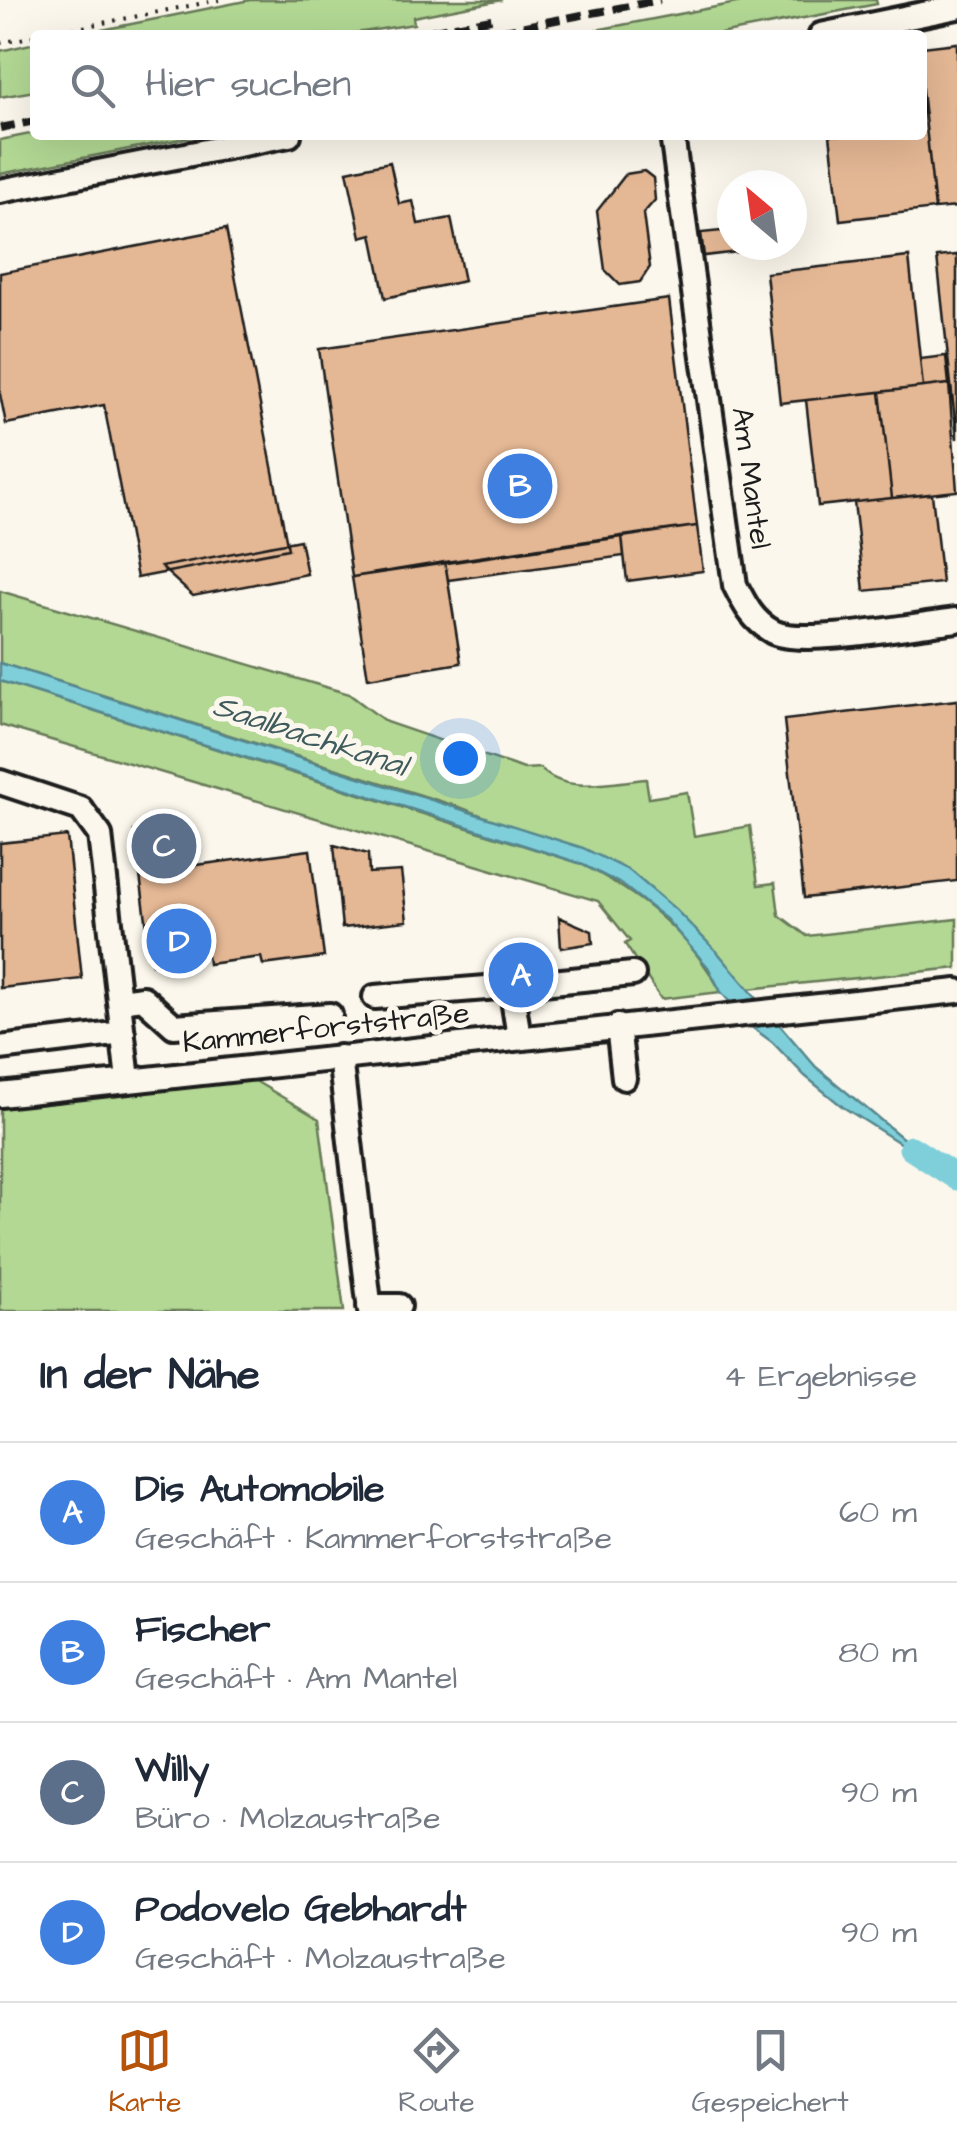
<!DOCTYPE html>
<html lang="de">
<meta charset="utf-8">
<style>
body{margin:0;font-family:"Architects Daughter",sans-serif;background:#f2f2f3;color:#1f2937}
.compass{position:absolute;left:717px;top:170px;width:90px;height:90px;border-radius:50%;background:#fff;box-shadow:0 10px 40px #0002;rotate:331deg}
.you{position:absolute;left:460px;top:758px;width:35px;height:35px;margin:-25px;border:8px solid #fff;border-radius:50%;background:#1a73e8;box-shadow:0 0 0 15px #1a73e833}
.badge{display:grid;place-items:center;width:65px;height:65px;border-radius:50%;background:#b45309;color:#fff;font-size:32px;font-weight:700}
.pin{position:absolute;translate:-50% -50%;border:5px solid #fff;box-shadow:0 2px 10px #0006}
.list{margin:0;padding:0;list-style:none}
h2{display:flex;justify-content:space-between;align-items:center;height:130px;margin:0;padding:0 40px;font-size:42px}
h2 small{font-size:32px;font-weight:400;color:#747a83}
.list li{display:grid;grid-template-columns:65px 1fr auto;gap:30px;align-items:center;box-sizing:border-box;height:140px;padding:0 40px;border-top:2px solid #e0e1e3}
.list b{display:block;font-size:38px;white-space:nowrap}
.list p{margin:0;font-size:32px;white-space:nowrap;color:#747a83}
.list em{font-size:32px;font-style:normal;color:#747a83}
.icon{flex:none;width:55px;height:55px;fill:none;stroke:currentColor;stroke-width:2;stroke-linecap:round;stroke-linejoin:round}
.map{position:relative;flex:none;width:957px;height:1311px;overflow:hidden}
.search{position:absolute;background:#fff;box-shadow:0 10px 40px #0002;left:30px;right:30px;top:30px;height:110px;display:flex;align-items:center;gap:25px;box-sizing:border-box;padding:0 35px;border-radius:10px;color:#747a83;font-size:38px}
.sheet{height:690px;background:#fff}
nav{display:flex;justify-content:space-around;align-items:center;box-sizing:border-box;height:140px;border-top:2px solid #e0e1e3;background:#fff;font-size:28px;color:#747a83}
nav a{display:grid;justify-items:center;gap:5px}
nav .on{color:#b45309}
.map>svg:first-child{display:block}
.green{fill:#b2d894;stroke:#677a58;stroke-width:2.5}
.water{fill:#7fcfda;stroke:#57878e;stroke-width:2.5}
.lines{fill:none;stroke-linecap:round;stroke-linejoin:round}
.canal{stroke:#7fcfda;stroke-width:25}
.building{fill:#e5b895;stroke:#1c1c1c;stroke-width:2.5}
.minor-casing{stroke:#1c1c1c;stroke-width:30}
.path{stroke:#1c1c1c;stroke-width:4;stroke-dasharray:2.5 8;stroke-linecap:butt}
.minor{stroke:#fbf7ec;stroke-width:22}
.rail{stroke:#1c1c1c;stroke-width:8;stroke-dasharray:15 8;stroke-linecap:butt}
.labels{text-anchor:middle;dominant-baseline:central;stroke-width:10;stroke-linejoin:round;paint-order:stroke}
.street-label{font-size:30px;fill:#1c1c1c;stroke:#fbf7ec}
.water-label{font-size:32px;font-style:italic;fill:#3f5b5e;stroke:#fbf7ec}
</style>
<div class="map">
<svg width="957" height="1311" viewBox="0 0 957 1311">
<rect width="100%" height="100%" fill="#fbf7ec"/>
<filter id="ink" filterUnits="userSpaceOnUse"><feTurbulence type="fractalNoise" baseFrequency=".01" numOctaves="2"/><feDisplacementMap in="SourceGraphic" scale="20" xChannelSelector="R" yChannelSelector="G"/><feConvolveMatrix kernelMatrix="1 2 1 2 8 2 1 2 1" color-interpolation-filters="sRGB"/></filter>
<g filter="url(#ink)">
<path class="green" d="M250,0h252l-89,17 1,7 -71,11h-266z
M752,0h124l1,4 -162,31h-145z
M35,43v48l-35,6v-46z
M35,133v2h166l-201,39v-34z
M0,591l349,103 37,28 138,47 16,-1c24,27 73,14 106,11l3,19 38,-6 7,44 56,-10 8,59 17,-2 4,32 28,21 150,-17v49l-210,21 -29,-36 -44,-44 -44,-37 -168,-64 -462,-145z
M0,681l579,182c60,30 110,69 142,129l-60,7 -36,-55 5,-3 -32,-40 -598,-176z
M252,1079l67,40 25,192h-344v-204z"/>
<path class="water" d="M0,663l583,185 47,23 45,38 43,44 98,114 123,101 -96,-61 -38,-31 -33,-34 -19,-14 -32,-36 -13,-25 -42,-48 -45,-35 -42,-21 -123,-40 -456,-142z"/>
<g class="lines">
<path class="canal" d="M911,1148l46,30"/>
</g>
<path class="building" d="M957,43v164l-22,2 -13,-119v-43z
M922,90l13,119 -95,11 -10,-85h92z
M390,162l9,42 14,-3 5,23 33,-6 13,63 -79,17 -13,-64 -11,3 -14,-66z
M644,171l9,7 2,22 -12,14 7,53 -10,15 -20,3 -15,-15 -8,-59 29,-37z
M226,229l62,320 -151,29 -33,-173 -98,19 -6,-30v-121z
M732,230v15h30l1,4 -59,7 -3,-23z
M957,255v184l-20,-182z
M909,257l14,130 -143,16 -14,-130z
M669,299l28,227 -345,51 -33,-228z
M946,356l3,28 -26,3 -3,-28z
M949,384l8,107 -65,7 -12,-106z
M880,392l12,106 -74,8 -12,-106z
M932,494l10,89 -78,8 -10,-89z
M697,526l6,45 -76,10 -5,-45z
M622,536l2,20 -176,24 -3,-18z
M300,540l7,34 -114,22 -32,-29z
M445,562l16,101 -93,15 -16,-101z
M957,700v181l-153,17 -20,-178z
M190,824l6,41 114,-15 14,107 -61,8 -2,-8 -53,7 -1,-8 -55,8 -18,-133z
M67,836l15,143 -82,9v-145z
M334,845l34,9 1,19 32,-2 6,50 -65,7z
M559,917l33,14 1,12 -32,5z"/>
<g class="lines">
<defs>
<path id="minor" d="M821,35l136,-28
M672,135l63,450c10,20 18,36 38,47 30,15 146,-8 184,-12
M0,191l289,-56
M0,782l81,27 19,26 28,245
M511,986l122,-12
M375,997l136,-11 8,51
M119,1001l24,-3 31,28 156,-11
M618,1026l6,52
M0,1048l123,-15
M340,1057l30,254
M0,1095l957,-104
M369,1306h30"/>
</defs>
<use href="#minor" class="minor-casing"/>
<path class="path" d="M42,35l177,-35
M0,43l35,-7"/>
<use href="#minor" class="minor"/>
<path class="rail" d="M409,35l87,-17
M478,35l182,-35
M0,128l35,-7"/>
</g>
</g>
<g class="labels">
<g class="street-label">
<text transform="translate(751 478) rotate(82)">Am Mantel</text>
<text transform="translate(326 1028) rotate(-6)">Kammerforststraße</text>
</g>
<g class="water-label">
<text transform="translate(310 736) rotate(18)">Saalbachkanal</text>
</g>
</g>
</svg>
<svg class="compass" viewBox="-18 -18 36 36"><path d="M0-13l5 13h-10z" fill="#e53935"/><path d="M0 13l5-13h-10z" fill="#747a83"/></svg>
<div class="you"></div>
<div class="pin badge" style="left:521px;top:975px;background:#3f7fe0">A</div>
<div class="pin badge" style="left:520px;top:486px;background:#3f7fe0">B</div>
<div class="pin badge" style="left:164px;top:846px;background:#5c6f8a">C</div>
<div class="pin badge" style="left:179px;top:941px;background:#3f7fe0">D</div>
<div class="search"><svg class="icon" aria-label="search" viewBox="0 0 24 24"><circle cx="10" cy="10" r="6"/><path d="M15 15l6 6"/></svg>Hier suchen</div>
</div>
<section class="sheet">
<h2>In der Nähe<small>4 Ergebnisse</small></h2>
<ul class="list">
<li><span class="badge" style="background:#3f7fe0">A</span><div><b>Dis Automobile</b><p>Geschäft · Kammerforststraße</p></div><em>60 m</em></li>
<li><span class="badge" style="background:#3f7fe0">B</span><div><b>Fischer</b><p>Geschäft · Am Mantel</p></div><em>80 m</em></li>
<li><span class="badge" style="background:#5c6f8a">C</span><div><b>Willy</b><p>Büro · Molzaustraße</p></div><em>90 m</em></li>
<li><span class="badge" style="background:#3f7fe0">D</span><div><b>Podovelo Gebhardt</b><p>Geschäft · Molzaustraße</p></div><em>90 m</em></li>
</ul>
</section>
<nav>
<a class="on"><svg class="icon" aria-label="map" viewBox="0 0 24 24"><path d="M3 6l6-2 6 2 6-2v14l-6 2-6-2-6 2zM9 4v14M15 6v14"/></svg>Karte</a>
<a><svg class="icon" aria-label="directions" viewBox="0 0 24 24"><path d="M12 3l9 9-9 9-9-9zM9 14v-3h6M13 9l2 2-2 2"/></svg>Route</a>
<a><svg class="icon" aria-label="saved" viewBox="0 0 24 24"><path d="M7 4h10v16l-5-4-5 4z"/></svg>Gespeichert</a>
</nav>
